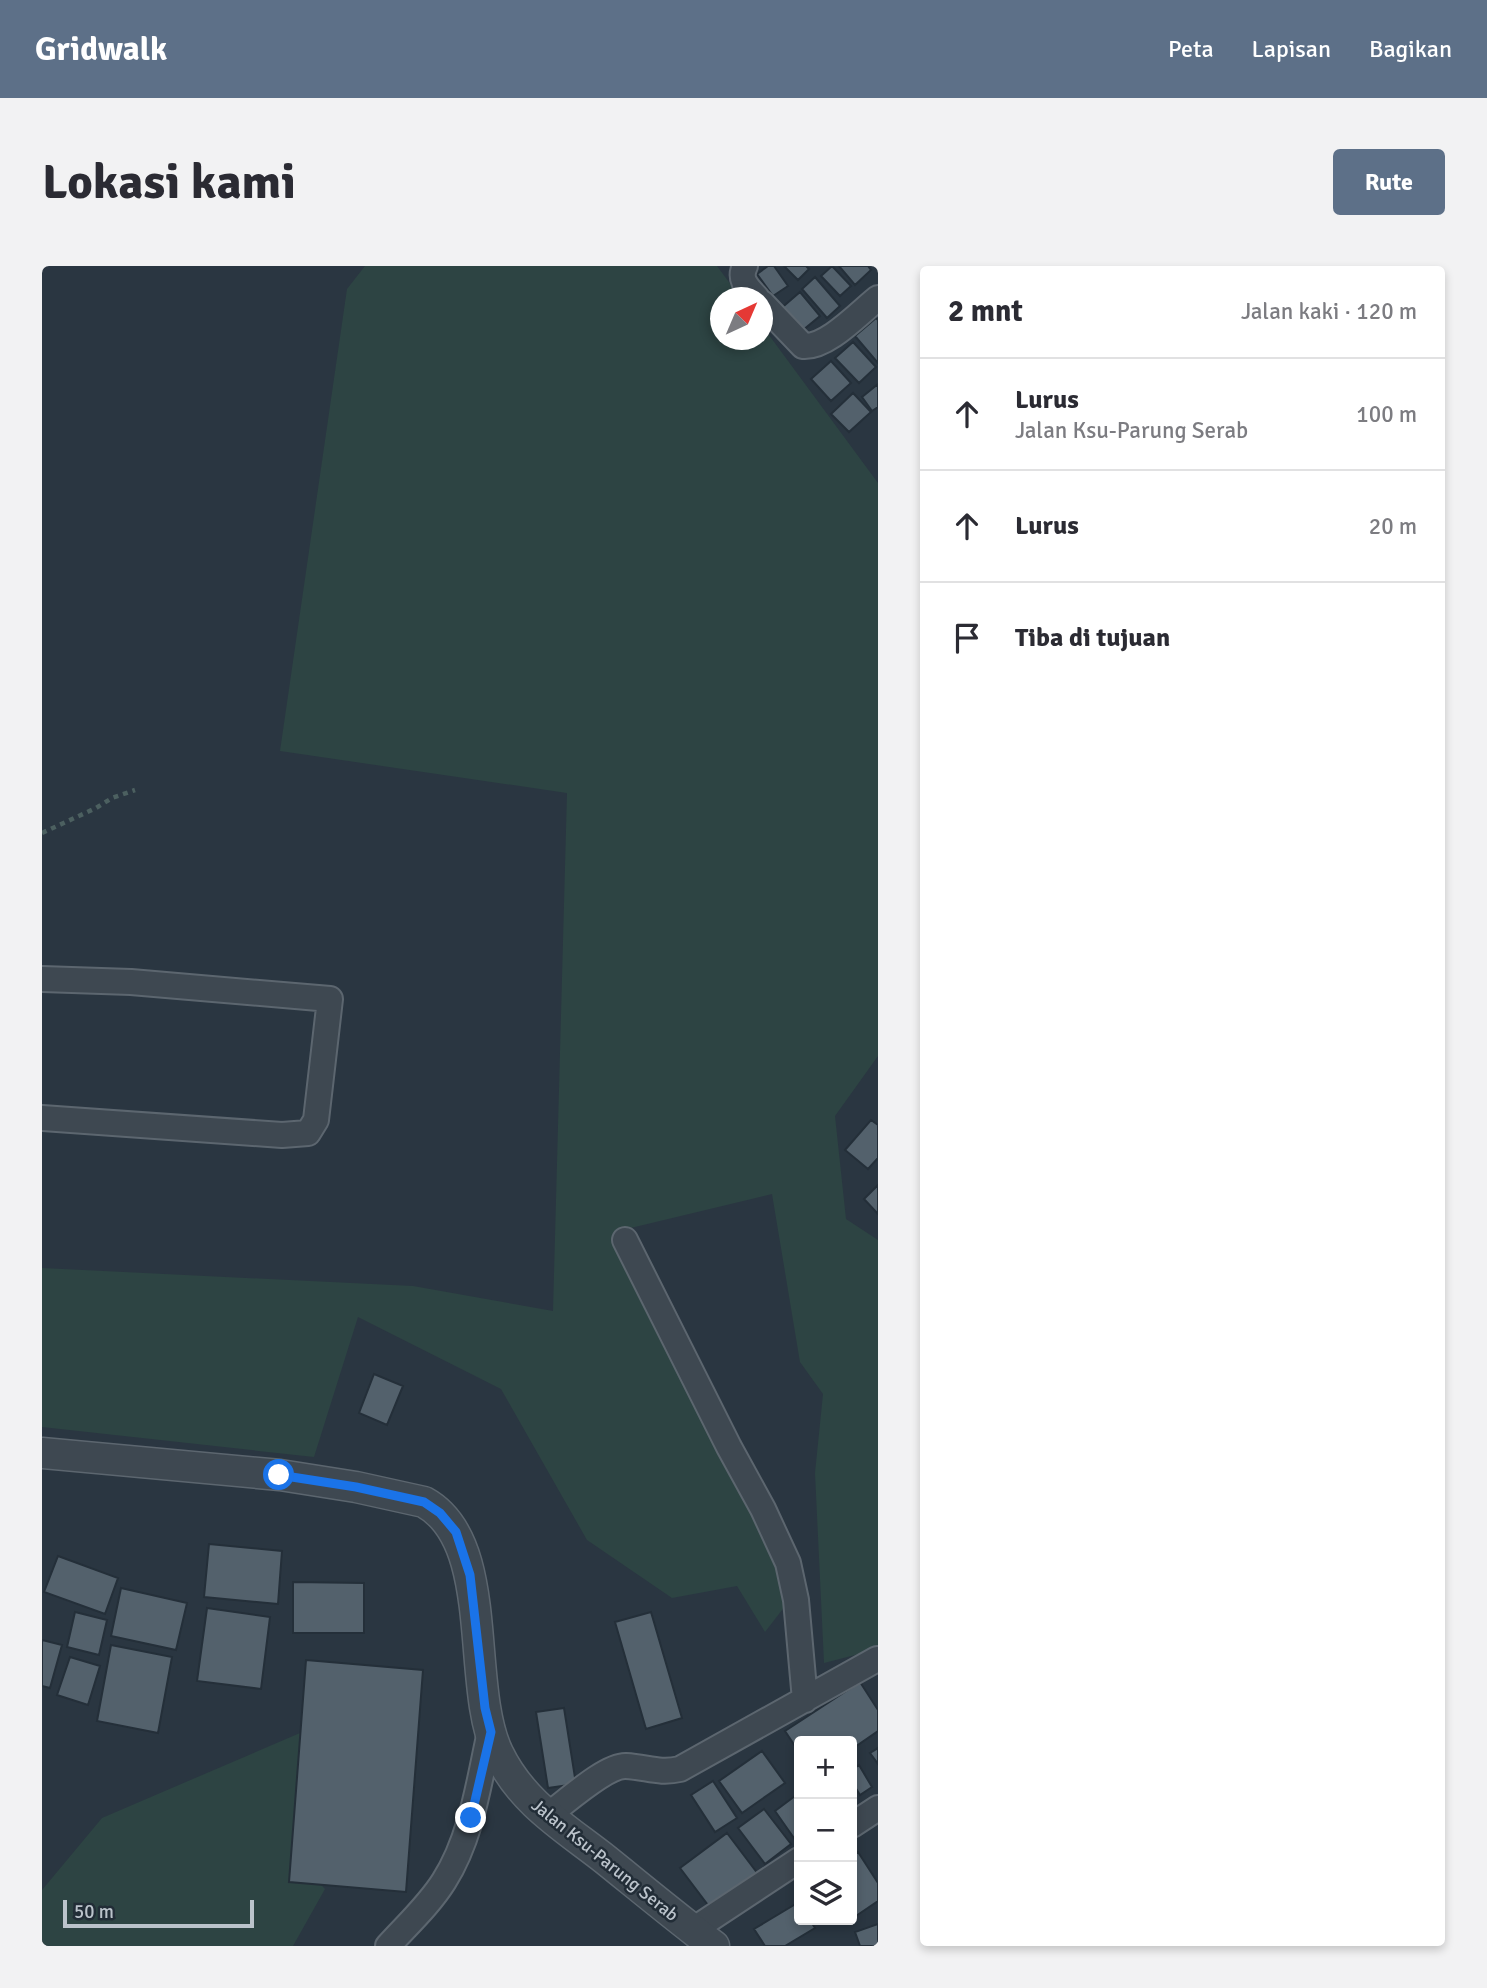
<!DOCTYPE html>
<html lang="id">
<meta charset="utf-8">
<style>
body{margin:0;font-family:Signika,sans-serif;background:#f2f2f3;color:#2b2b33}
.controls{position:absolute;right:21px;bottom:21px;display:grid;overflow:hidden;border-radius:7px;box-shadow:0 4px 10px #0003}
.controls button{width:63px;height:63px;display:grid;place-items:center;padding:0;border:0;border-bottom:2px solid #e1e1e2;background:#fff;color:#2b2b33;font:35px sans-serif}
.compass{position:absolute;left:668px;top:21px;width:63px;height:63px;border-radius:50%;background:#fff;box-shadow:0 4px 10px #0003;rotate:44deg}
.scale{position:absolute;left:21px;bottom:18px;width:191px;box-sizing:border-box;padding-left:7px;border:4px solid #bbc3cb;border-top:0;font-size:19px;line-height:24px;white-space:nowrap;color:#bbc3cb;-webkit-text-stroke:5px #222d37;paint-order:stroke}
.stop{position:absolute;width:21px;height:21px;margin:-16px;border:5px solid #1a73e8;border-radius:50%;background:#fff}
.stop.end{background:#1a73e8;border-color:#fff;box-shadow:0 2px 7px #0008}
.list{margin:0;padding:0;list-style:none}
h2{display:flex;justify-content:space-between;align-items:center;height:91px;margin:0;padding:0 28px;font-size:30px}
h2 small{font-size:23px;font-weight:400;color:#7c7c81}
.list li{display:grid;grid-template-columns:46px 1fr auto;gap:21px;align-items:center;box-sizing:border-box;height:112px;padding:0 28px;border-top:2px solid #e1e1e2}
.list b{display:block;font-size:26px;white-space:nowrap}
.list p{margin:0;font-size:23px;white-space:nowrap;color:#7c7c81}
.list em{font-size:23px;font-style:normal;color:#7c7c81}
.icon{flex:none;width:38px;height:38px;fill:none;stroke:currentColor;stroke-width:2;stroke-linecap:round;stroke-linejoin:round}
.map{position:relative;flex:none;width:836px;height:1680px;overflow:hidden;border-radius:7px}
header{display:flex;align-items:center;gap:42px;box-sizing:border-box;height:98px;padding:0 35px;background:#5d7088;color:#fff}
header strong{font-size:33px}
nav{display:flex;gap:38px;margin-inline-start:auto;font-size:24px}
.intro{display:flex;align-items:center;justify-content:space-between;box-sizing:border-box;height:168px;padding:0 42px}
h1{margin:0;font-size:49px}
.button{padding:18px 32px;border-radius:7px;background:#5d7088;color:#fff;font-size:24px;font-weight:700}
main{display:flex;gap:42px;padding:0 42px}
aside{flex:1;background:#fff;border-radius:7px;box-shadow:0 4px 10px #0003}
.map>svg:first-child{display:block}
.green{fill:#2d4443}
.building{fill:#53616c;stroke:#242f39;stroke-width:2}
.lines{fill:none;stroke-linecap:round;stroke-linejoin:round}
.minor-casing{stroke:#5c666f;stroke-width:28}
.tertiary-casing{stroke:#5c666f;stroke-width:33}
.path{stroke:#4c6060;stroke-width:4.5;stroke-dasharray:5 5;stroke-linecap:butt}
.minor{stroke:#3e4851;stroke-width:24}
.tertiary{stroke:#3e4851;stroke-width:30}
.route{stroke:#1a73e8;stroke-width:9}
.labels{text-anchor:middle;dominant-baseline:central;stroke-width:5;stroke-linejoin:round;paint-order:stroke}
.street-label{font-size:18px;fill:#bbc3cb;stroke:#222d37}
</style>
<header>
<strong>Gridwalk</strong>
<nav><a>Peta</a><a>Lapisan</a><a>Bagikan</a></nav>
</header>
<div class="intro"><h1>Lokasi kami</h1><a class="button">Rute</a></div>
<main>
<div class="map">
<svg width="836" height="1680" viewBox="0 0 836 1680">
<rect width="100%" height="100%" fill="#2a3641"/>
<path class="green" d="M323,0h352l23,31 -20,1v42h42l1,-13 115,156v573l-43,60 11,103 32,21v409l-54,14 -9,-190 8,-79 -23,-32 -28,-168 -158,38 86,179 66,123 23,67 -24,31 -28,-46 -65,12 -85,-58 -86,-151 -143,-72 -44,140 -272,-30v-159l371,18 140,25 14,-518 -287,-42 67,-462z
M265,1464l-16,124 34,35 -32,57h-251v-56l60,-72z"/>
<path class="building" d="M726,0h6l14,20 -15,10 -16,-22z
M742,0h22l3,3 -11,11z
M790,0l19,20 -11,10 -19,-20z
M797,0h29l3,4 -16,15z
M773,11l25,29 -13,12 -25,-29z
M758,26l20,24 -23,19 -19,-24z
M834,52l2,2v43l-23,-27z
M811,76l23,25 -17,16 -24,-25z
M789,95l20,22 -20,18 -20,-22z
M836,118v23l-6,4 -10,-14z
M811,127l18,19 -22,20 -18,-18z
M829,854l7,5v33l-10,11 -23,-19z
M836,919v29l-14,-15z
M332,1108l29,12 -16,39 -28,-12z
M167,1278l73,7 -4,53 -74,-7z
M16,1290l60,22 -13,36 -61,-22z
M251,1316l71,1v50h-71z
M79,1322l66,15 -11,47 -65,-14z
M165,1342l63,9 -9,72 -64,-8z
M33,1346l32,8 -8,35 -32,-8z
M609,1346l31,106 -36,11 -31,-107z
M0,1374l20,5 -12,43 -8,-2z
M69,1379l61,12 -14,76 -61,-12z
M28,1391l30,9 -12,39 -31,-10z
M264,1394l117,10 -17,222 -117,-10z
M818,1416l18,28v21l-26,18v-8h-53v11l-14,-21z
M522,1442l12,76 -28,4 -12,-76z
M836,1482v16l-8,-11z
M720,1485l23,32 -43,30 -23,-32z
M817,1499l13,22 -12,8 -8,-13v-12z
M671,1515l24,37 -22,14 -24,-37z
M757,1527v46l-3,2 -21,-30z
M722,1543l27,35 -26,20 -27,-36z
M685,1567l31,41 -47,35 -31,-41z
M816,1586l20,31v18l-25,17 -1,-62z
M757,1636v18h11l5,8 -30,18h-20l-11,-17z
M836,1658v22h-18l-5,-14z"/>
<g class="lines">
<defs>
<path id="minor" d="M703,0c-7,14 3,22 12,32
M720,37l41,43c24,2 56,-33 75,-48
M0,713l89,3 199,17 -14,121 -8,13 -26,2 -240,-17
M583,974l104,207 34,62 25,54 8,37 9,100
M506,1549c17,-12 58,-50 78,-49 21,1 33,8 54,3l197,-110
M810,1559l26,-17
M651,1664l106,-70
M346,1680c19,-21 41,-41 56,-65 28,-44 35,-100 46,-149"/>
<path id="tertiary" d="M0,1187l238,22 76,12 68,15c73,40 41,183 74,251 24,50 66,74 108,107 36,29 71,58 108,86"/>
</defs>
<use href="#minor" class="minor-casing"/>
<use href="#tertiary" class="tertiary-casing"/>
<path class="path" d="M0,567l54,-25 16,-10 23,-8"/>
<use href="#minor" class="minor"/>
<use href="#tertiary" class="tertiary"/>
</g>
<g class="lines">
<path class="route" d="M237,1209l77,12 68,15 16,11 16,19 14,43 15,133 6,24 -20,86"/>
</g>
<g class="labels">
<g class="street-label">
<text transform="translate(563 1594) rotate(39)">Jalan Ksu-Parung Serab</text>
</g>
</g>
</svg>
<div class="controls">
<button>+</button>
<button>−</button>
<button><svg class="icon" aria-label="layers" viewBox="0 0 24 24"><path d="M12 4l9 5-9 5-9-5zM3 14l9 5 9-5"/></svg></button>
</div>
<svg class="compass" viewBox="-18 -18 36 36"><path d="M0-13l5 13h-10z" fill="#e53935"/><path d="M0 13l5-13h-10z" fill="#7c7c81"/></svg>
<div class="scale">50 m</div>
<div class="stop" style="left:237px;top:1209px"></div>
<div class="stop end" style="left:429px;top:1552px"></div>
</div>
<aside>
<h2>2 mnt<small>Jalan kaki · 120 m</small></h2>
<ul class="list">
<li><svg class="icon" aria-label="ahead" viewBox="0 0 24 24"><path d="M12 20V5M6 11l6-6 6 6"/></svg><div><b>Lurus</b><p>Jalan Ksu-Parung Serab</p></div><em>100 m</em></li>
<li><svg class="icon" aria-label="ahead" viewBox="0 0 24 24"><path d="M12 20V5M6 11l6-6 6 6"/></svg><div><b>Lurus</b></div><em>20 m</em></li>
<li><svg class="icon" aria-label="arrive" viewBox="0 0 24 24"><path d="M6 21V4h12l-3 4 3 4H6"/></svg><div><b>Tiba di tujuan</b></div></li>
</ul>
</aside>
</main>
